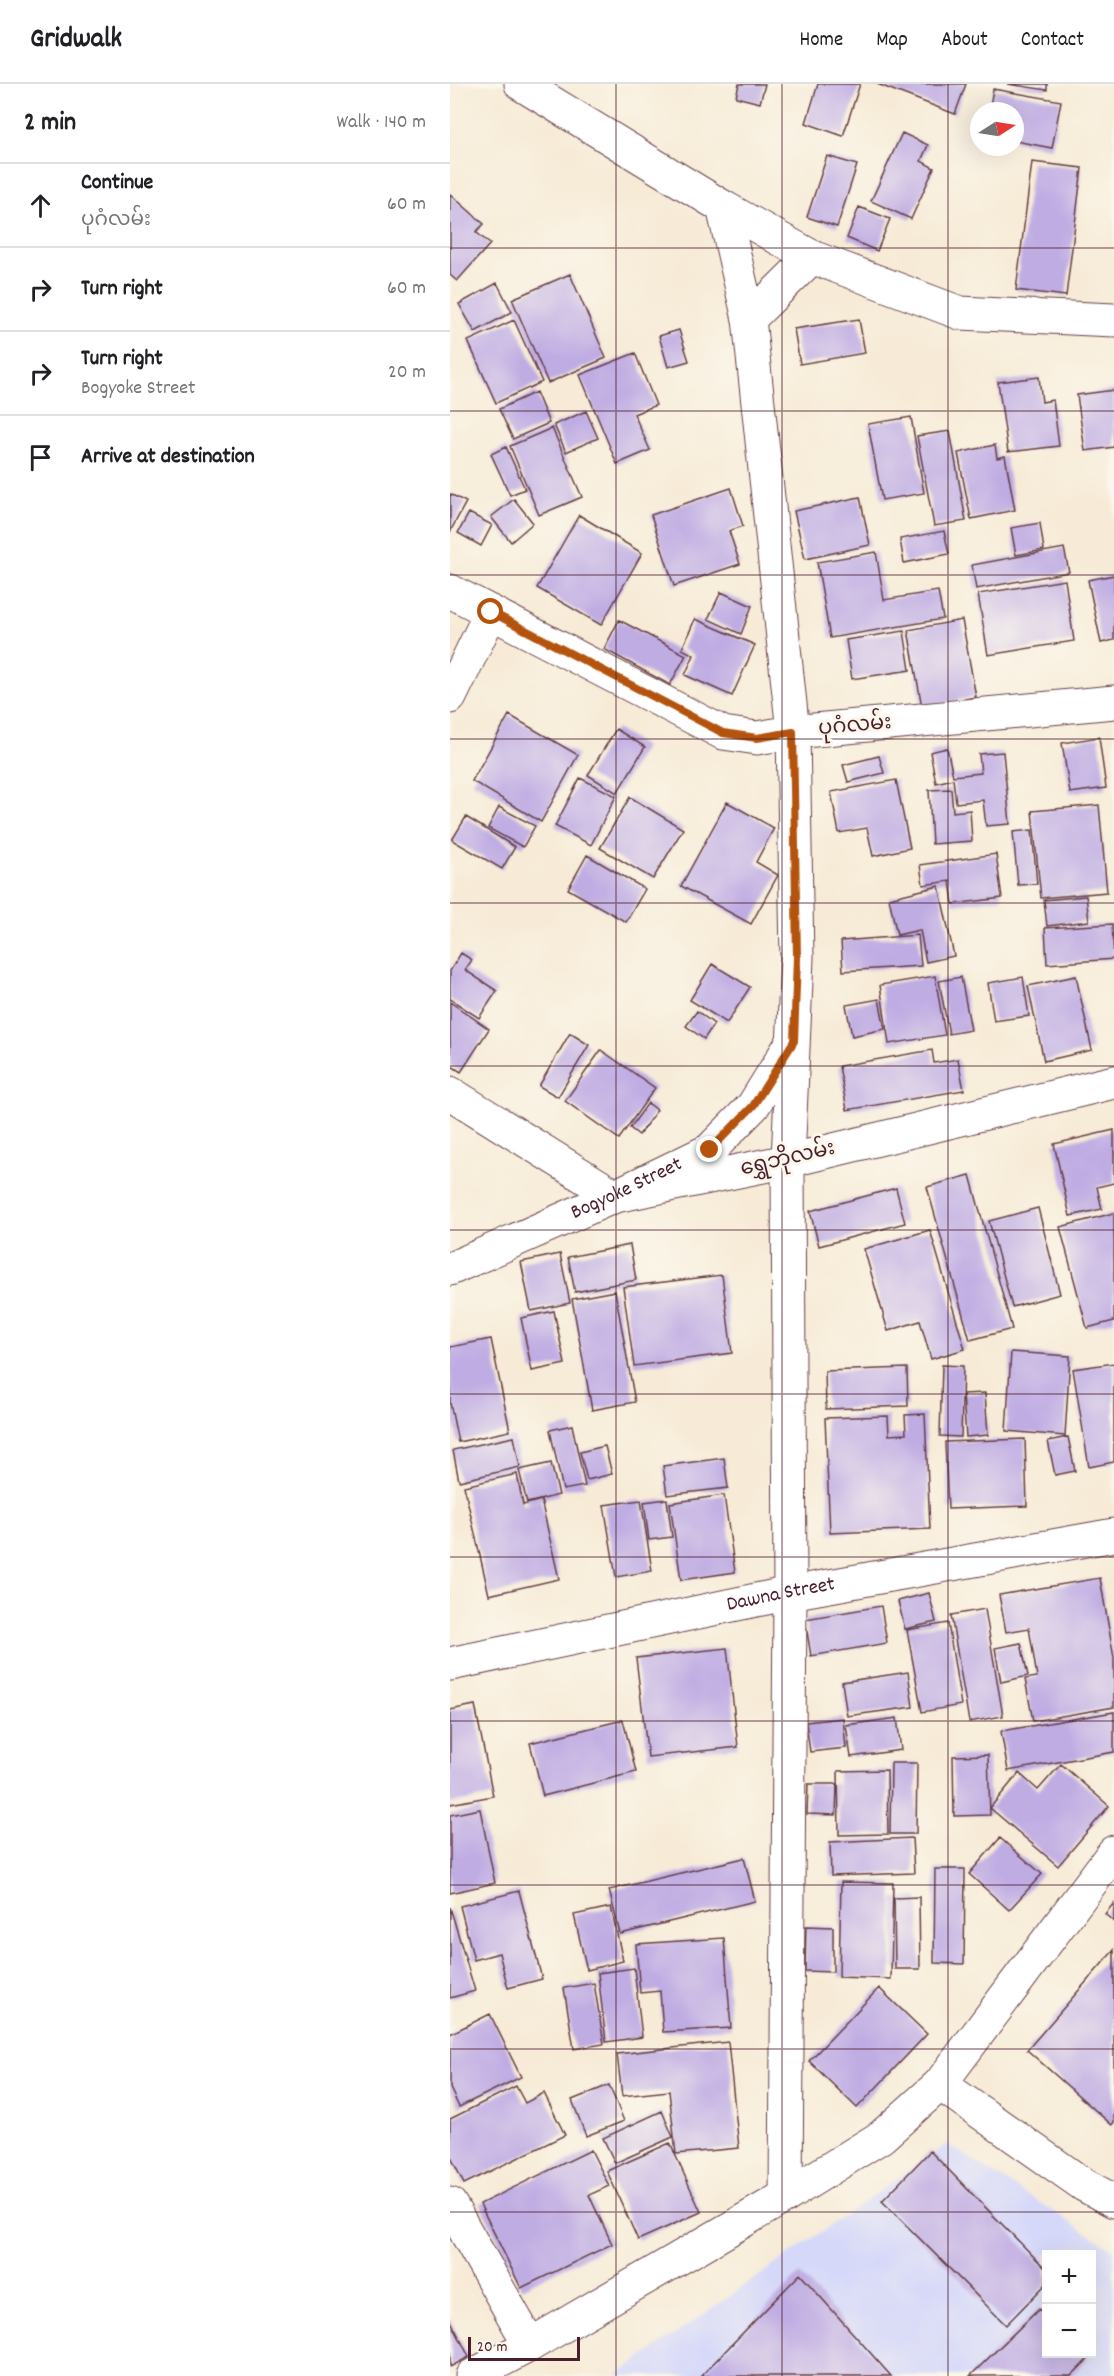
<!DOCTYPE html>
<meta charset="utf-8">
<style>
body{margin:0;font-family:Dekko,"Noto Sans Myanmar",sans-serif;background:#f2f2f2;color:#202124}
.controls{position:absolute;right:18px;bottom:18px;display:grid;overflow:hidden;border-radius:0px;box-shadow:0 6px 24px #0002}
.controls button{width:54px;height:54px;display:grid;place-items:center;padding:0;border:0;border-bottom:2px solid #e0e0e0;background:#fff;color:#202124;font:30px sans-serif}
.compass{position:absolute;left:520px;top:18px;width:54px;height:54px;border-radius:50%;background:#fff;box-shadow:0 6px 24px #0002;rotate:78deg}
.scale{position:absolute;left:18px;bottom:15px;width:112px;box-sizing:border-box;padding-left:6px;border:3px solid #4a1f2b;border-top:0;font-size:16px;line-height:21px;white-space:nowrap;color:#4a1f2b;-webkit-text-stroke:4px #fbf7ec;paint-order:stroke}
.stop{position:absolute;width:18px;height:18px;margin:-14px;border:4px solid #b45309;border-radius:50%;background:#fff}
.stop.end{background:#b45309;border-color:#fff;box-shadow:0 2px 6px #0008}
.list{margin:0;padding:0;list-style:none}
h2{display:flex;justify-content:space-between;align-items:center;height:78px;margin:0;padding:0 24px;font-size:26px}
h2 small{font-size:20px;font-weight:400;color:#757577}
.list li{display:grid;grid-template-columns:39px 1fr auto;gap:18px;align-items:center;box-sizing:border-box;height:84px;padding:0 24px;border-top:2px solid #e0e0e0}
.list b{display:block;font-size:22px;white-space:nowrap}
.list p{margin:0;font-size:20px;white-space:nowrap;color:#757577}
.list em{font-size:20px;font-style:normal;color:#757577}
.icon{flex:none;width:33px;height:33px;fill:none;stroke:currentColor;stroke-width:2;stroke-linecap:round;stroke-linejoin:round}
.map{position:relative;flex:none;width:664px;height:2292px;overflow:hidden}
header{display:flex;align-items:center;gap:36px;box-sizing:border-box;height:84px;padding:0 30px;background:#fff;border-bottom:2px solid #e0e0e0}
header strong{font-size:28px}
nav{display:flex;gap:33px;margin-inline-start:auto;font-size:21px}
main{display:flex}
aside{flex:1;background:#fff}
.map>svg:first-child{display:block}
.built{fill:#d5d8f9;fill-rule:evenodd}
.building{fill:#bface3}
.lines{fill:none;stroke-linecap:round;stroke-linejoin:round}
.minor-casing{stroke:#643e45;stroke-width:35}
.minor{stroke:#fff;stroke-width:33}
.route{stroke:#b45309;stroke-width:8}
.grid{fill:none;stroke:#4a1f2b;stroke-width:1.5;stroke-opacity:0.55}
.labels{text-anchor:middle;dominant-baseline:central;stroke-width:6;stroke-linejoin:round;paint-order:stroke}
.street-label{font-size:21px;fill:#4a1f2b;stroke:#fbf7ec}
</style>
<header>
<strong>Gridwalk</strong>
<nav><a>Home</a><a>Map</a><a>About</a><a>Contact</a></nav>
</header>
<main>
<aside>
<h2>2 min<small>Walk · 140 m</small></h2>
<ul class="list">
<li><svg class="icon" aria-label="ahead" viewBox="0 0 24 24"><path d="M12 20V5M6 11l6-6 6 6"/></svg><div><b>Continue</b><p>ပုဂံလမ်း</p></div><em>60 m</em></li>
<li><svg class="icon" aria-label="right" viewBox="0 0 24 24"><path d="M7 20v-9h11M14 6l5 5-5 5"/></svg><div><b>Turn right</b></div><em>60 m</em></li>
<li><svg class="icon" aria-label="right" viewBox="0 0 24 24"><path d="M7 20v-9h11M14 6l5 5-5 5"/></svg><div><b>Turn right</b><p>Bogyoke Street</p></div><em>20 m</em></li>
<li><svg class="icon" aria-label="arrive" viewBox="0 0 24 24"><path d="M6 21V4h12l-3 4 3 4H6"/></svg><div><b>Arrive at destination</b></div></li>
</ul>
</aside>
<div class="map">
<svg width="664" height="2292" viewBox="0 0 664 2292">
<rect width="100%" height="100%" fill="#fbf7ec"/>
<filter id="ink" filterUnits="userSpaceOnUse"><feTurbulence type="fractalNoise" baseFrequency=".0167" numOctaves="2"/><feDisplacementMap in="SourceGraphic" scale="12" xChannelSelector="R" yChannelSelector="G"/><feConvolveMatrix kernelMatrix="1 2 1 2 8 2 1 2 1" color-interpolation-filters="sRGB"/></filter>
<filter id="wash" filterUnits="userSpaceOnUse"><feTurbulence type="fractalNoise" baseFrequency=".008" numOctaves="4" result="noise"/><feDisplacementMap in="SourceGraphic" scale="24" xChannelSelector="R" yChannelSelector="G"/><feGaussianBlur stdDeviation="1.35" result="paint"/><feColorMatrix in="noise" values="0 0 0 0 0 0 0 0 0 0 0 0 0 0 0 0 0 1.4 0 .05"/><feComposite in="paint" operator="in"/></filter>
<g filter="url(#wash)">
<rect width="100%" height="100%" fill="#f7ebd7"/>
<path class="built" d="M497,2060l167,106v126h-498zM596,2170h46v100h-46z"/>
<g id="blocks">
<path class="building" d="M289,0h26l-5,19 -24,-6z
M368,0h42l-17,52 -37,-13z
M427,0h89l-11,30z
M557,0h40v6z
M543,5l68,12 -9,47 -37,-7v-30h-26z
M452,49l26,12 -7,16 13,7 -23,51 -40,-18z
M377,72l30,9 -20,62 -30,-10z
M582,78l50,6 -16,128 -50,-6z
M0,110l34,30 -8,8 14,12 -33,37 -7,-6z
M409,123l31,12 -13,32 -30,-13z
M120,190l36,84 -58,25 -36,-84z
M47,199l15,29 -37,20 -16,-28z
M409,235l6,34 -65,11 -6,-35z
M64,236l28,62 -46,21 -28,-62z
M229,246l10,31 -21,6 -9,-31z
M185,269l21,52 -22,9 16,36 -33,14 -37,-89z
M589,293l3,25 11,-2 6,46 -51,6 -10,-70z
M664,306v57l-29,4 -8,-56z
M86,308l13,31 -36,16 -14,-30z
M136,327l12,27 -32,14 -12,-27z
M461,333l13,76 -42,7 -14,-76z
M102,344l30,69 -43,18 -29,-69z
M500,347l16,90 -32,5 -17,-90z
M545,361l2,13 8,-2 10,54 -44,9 -13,-66z
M56,363l19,42 -15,6 -19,-41z
M281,404l12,38 -14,5 11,33 -66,22 -23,-71z
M0,410l16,8 -16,30z
M410,413l10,48 -65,14 -11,-48z
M64,415l19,24 -22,19 -20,-25z
M19,429l23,12 -11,21 -23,-13z
M129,431l63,38 -41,72 -64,-37z
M590,439l4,27 -28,5 -5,-27z
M494,447l5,23 -45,9 -4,-24z
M614,464l5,24 -93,17 -4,-24z
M426,468l8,48 54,-9 5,28 -113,19 -13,-76z
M664,491v65l-13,3 -13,-63z
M615,496l9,61 -86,14 -10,-61z
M271,508l31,14 -11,28 -33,-15z
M245,535l60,26 -23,51 -47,-21 9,-20 -12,-6z
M169,536l67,35 -16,30 -66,-36z
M512,536l14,77 -54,10 -14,-77z
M454,547l6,39 -58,9 -6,-39z
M59,631l69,40 -37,67 -69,-41z
M166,645l29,18 -28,46 -29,-18z
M649,653l7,51 -36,5 -8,-50z
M497,664l6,28 28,-3 -2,-19 24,-2 7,72 -24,2 -3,-26 -27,3 -3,-24 -17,4 -6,-31z
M429,672l5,17 -36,9 -5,-17z
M130,694l36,18 -25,49 -36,-19z
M446,696l14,68 -37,8 -6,-28 -28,5 -8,-41z
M501,705l2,23 17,-2 2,31 -40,3 -3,-54z
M180,713l53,32 -30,50 -53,-31z
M277,718l47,26 -18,34 22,13 -27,49 -70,-38z
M649,721l8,87 -66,6 -9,-87z
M49,723l36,19 -12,21 -35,-19z
M16,733l49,30 -13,22 -50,-29z
M582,746l5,54 -19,1 -5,-53z
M546,770l6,44 -49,6 -3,-23 -27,4 -3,-20z
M137,771l58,34 -19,33 -58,-33z
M489,802l15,70 -28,6 -6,-32 -23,5 -8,-37z
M636,812l3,25 -42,5 -3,-26z
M662,840l2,35 -67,5 -2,-36z
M468,851l3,31 -78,5 -2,-30z
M11,869l11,7 -7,10 32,21 -18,27 -29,-19v-28z
M262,880l38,23 -23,36 -37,-23z
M485,892l10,59 -56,9 -9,-59z
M626,892l16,74 -48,11 -16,-75z
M511,893l10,53 -22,4 -10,-53z
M573,893l6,39 -35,5 -6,-38z
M429,915l6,30 -33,7 -6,-31z
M0,918l39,27 -28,43 -11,-7z
M247,927l17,13 -10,15 -18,-13z
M120,949l19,12 -31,52 -19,-11z
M151,966l54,38 -36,51 -54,-38z
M482,966l2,13 24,-4 6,31 -117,20 -8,-44z
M198,1019l9,7 -18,25 -9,-7z
M664,1046v53l-17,4 5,22 -32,7 -16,-72z
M520,1091l42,154 -42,11 -43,-153z
M446,1104l9,35 -86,23 -9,-35z
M588,1124l22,86 -48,13 -23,-86z
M664,1129v108l-27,7 -27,-101z
M480,1146l35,119 -34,10 -11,-38 -32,10 -24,-82z
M180,1161l6,35 -61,12 -7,-35z
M110,1170l10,49 -39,8 -10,-49z
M272,1191l10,78 -98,13 -11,-79z
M165,1207l20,111 -43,8 -20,-111z
M104,1227l11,53 -33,7 -11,-53z
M41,1255l19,92 -52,11 -8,-39v-56z
M561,1268l59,4 -5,80 -59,-5z
M664,1279v99l-25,5 -16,-98z
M492,1281l21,1 -2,71 -21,-1z
M457,1284l1,38 -82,3 -1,-38z
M535,1309l3,42 -22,2 -3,-43z
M475,1330l5,115 -100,4 -5,-115 63,-2 1,19 17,-1 -1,-19z
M122,1341l13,61 -22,4 -13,-60z
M64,1353l6,30 -61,14 -6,-31z
M618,1353l7,34 -20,4 -7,-34z
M575,1355l2,67 -79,3 -3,-67z
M155,1362l7,28 -25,6 -7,-28z
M274,1374l4,30 -61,7 -4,-29z
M101,1379l8,32 -32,8 -8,-33z
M67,1390l6,31 18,-5 18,79 -70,16 -25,-109z
M274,1411l11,77 -54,8 -11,-77z
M217,1415l5,38 -23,3 -5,-38z
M191,1416l11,71 -36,6 -12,-72z
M650,1494l14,80v49l-81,14 -8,-42 12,-2 -8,-49 -23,4 -7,-37z
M479,1509l7,29 -31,7 -7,-28z
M431,1522l6,37 -76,13 -6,-37z
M535,1525l18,107 -34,6 -18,-107z
M498,1539l13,82 -39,7 -15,-82z
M571,1559l7,33 -27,6 -6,-34z
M277,1564l11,99 -90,10 -12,-99z
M458,1588l5,35 -66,9 -5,-34z
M25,1621l18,91 -43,8v-94z
M664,1628v40l-106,19 -7,-40z
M393,1634l3,30 -36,4 -4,-30z
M447,1634l4,32 -50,7 -5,-32z
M173,1636l13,52 -93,24 -13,-53z
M538,1671l2,60 -36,1 -1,-60z
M441,1679h26l-1,71h-26z
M611,1680l48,42 -51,60 -68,-58 29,-35 19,17z
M437,1686l1,64 -49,1 -1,-64z
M358,1700h29l-1,31 -29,-1z
M30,1725l15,74 -45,10v-78z
M462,1754l2,35 -83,3 -1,-34z
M550,1754l42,36 -33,36 -40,-36z
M294,1774l11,43 -135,33 -11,-44z
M485,1785h30l-1,95 -30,-1z
M391,1798l52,1 -2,96 -52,-2z
M69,1807l23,88 -34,9 -9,-35 -25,7 -14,-54z
M469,1813l1,72h-25l-1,-71z
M664,1819v19l-9,-8z
M0,1823l25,84 -25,7z
M161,1823l12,54 -36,9 -13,-55z
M356,1842l27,1v45l-28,-1z
M274,1854l7,90 -68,4 -3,-41 -20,2 -4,-49z
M664,1866v172l-2,3 -85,-75z
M184,1884l8,69 -36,5 -8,-69z
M144,1899l10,61 -30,5 -10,-61z
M429,1904l48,46 -70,74 -48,-47z
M40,1930l31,63 -62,30 -9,-19v-54z
M278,1958l11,106 -63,6 -7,-63 -47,5 -5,-42z
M159,2001l15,36 -38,15 -14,-36z
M66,2002l9,17 19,-10 21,42 -101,49 -14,-29v-36z
M212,2027l11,26 -58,26 -12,-25z
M220,2059l31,69 -63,28 -31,-69z
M141,2066l18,36 -20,9 23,49 -91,44 -41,-84z
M480,2067l116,118v15l-40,41 -124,-124z
M350,2190l91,102h-190z
M589,2225l7,7v38h36l6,5 -17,17h-101z
M0,2235l19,38 -19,10z"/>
</g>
</g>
<g filter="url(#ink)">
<use href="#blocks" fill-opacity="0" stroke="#643e45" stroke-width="1.5"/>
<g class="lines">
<defs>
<g id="minor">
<path d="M71,0l202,123 26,112 44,413 4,226 -9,203 2,432 -4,603"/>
<path d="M273,123l89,50 148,56 154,7"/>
<path d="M299,235l63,-62"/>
<path d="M0,507l273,142 34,5 36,-6 321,-30"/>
<path d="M0,613l41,-85"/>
<path d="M0,1009l165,103 173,-35 326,-79"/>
<path id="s1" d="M0,1185l165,-73 95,-46 43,-44 39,-63"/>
<path id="s2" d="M0,1580l340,-71 324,-58"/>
<path d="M490,2000l144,101 30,16"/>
<path d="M0,2120l80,141"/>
<path d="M22,2292l58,-31 256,-149 95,-59 59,-53 174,-232"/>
</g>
</defs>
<use href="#minor" class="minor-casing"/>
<use href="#minor" class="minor"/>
</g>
</g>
<g class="lines" filter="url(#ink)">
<path class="route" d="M41,528l232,121 34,5 36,-6 4,226 -3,83 -41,65 -43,44"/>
</g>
<path class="grid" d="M166,0v2292M332,0v2292M498,0v2292M0,164h664M0,327h664M0,491h664M0,655h664M0,819h664M0,982h664M0,1146h664M0,1310h664M0,1473h664M0,1637h664M0,1801h664M0,1965h664M0,2128h664"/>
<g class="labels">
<g class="street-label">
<text transform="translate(405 643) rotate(-5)">ပုဂံလမ်း</text>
<text transform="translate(338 1076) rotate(-13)">ရွှေဘိုလမ်း</text>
<text stroke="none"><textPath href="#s1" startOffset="194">Bogyoke Street</textPath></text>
<text stroke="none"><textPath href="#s2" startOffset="338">Dawna Street</textPath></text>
</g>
</g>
</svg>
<div class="controls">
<button>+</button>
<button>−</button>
</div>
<svg class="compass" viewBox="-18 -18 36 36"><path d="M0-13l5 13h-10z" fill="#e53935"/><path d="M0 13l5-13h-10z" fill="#757577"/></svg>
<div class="scale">20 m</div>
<div class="stop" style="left:41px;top:528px"></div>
<div class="stop end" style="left:260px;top:1066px"></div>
</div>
</main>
